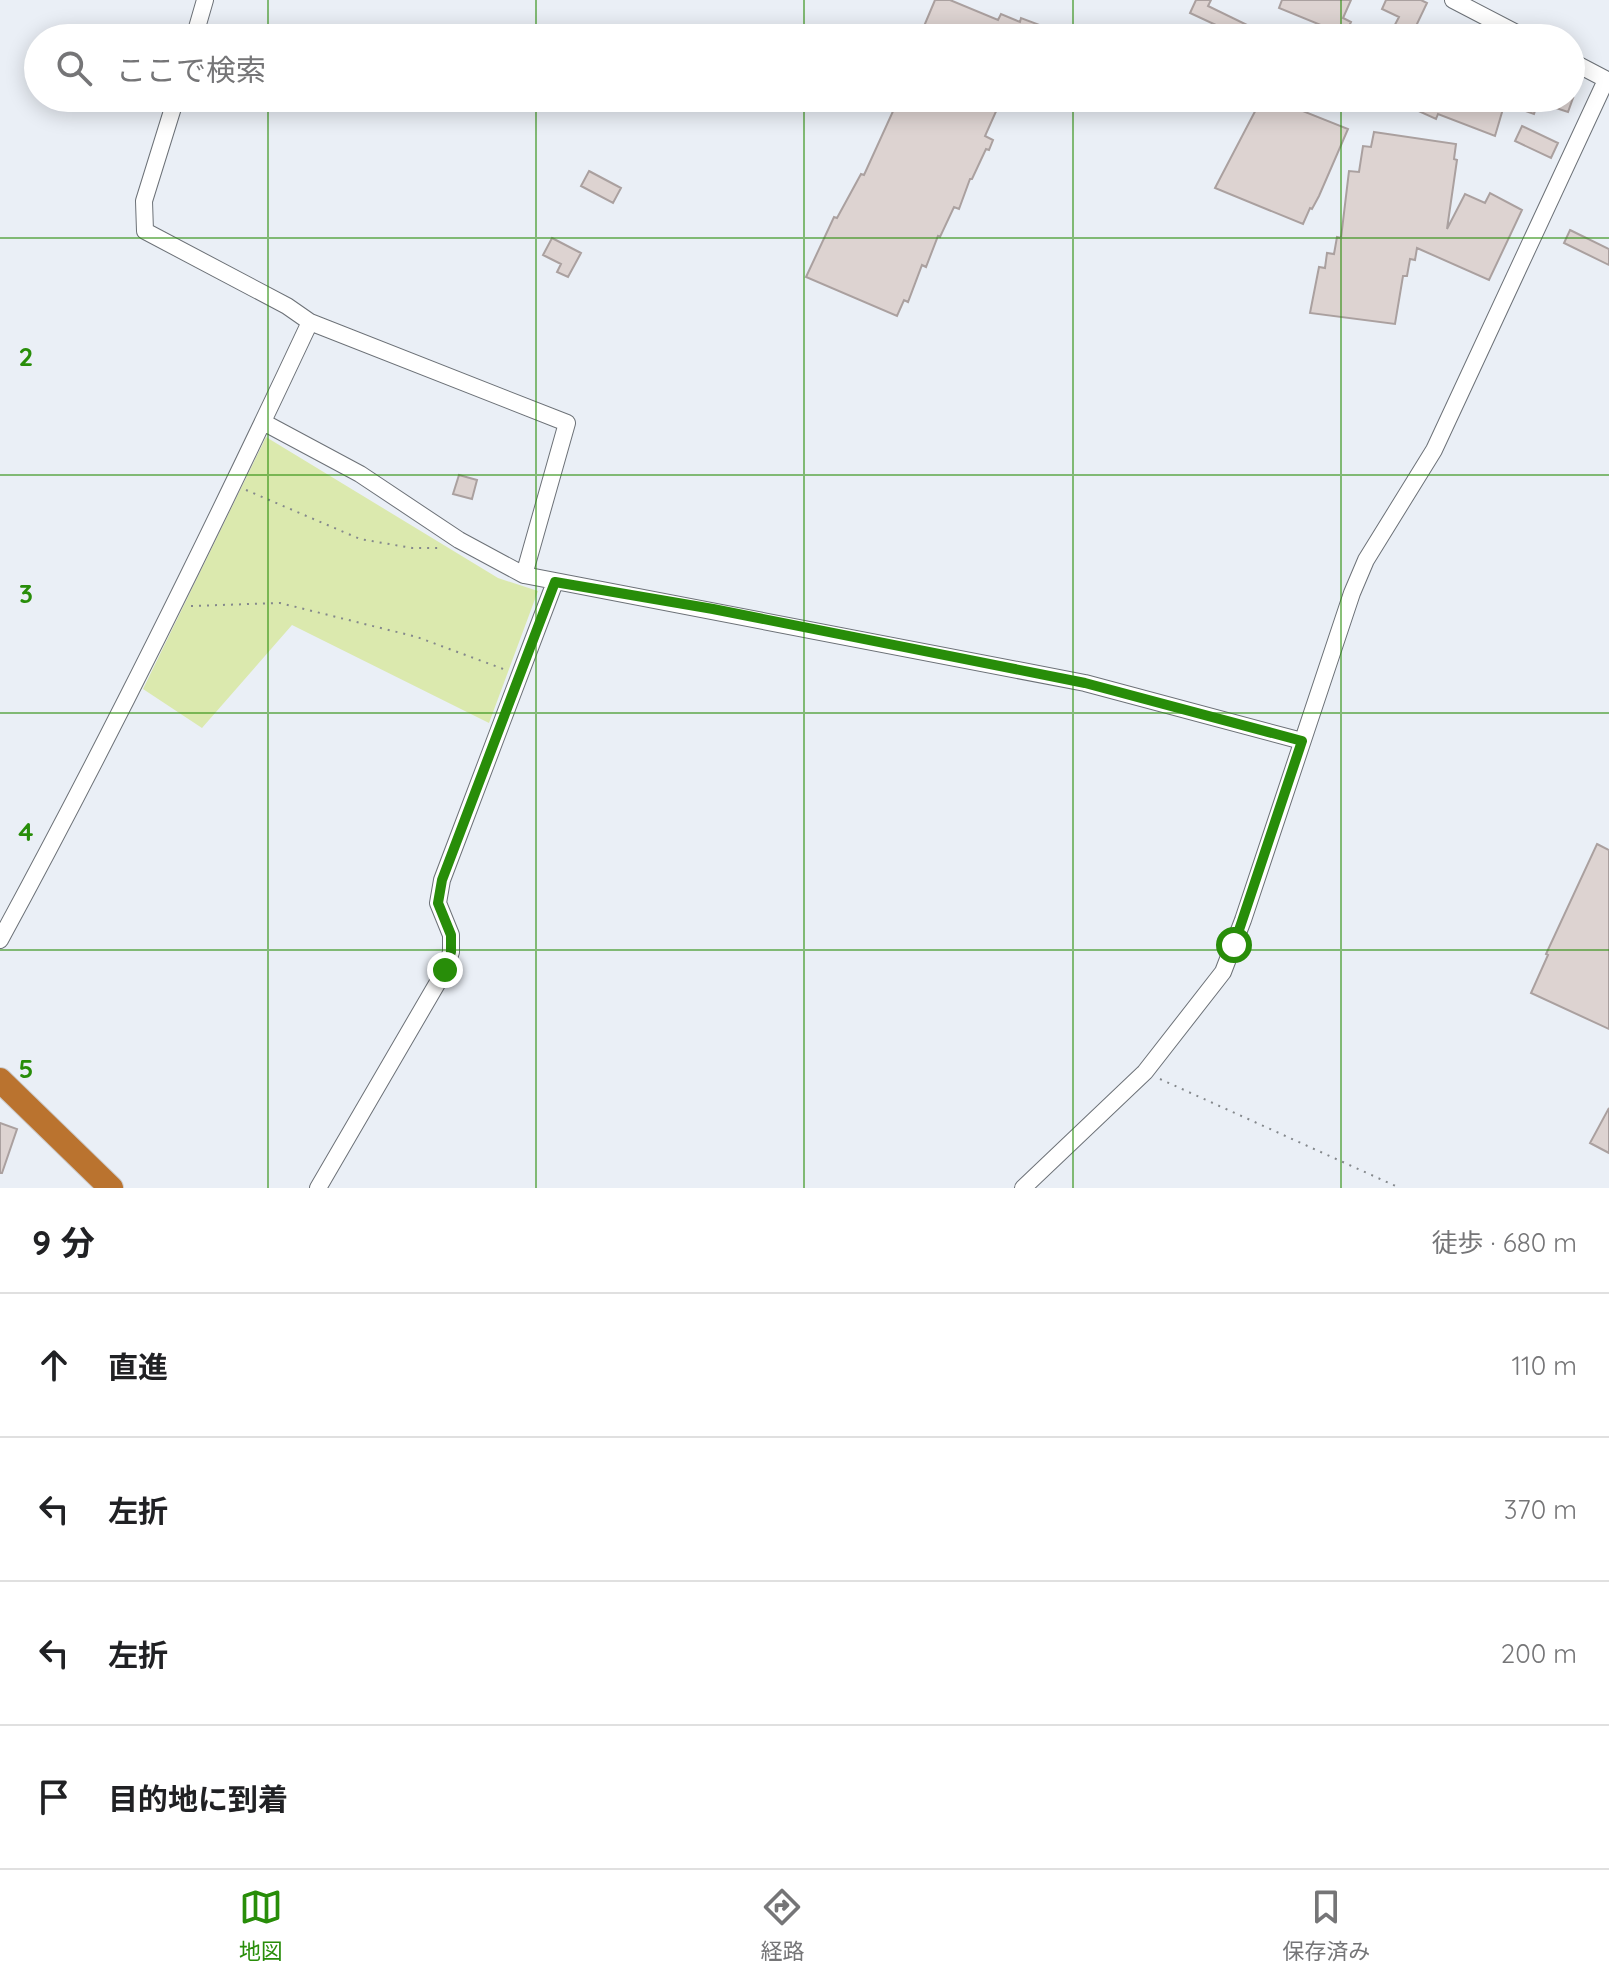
<!DOCTYPE html>
<html lang="ja">
<meta charset="utf-8">
<style>
body{margin:0;font-family:Quicksand,"Noto Sans JP",sans-serif;background:#f6f6f6;color:#202124}
.stop{position:absolute;width:24px;height:24px;margin:-18px;border:6px solid #288d09;border-radius:50%;background:#fff}
.stop.end{background:#288d09;border-color:#fff;box-shadow:0 2px 8px #0008}
.list{margin:0;padding:0;list-style:none}
h2{display:flex;justify-content:space-between;align-items:center;height:104px;margin:0;padding:0 32px;font-size:34px}
h2 small{font-size:26px;font-weight:400;color:#757577}
.list li{display:grid;grid-template-columns:52px 1fr auto;gap:24px;align-items:center;box-sizing:border-box;height:144px;padding:0 32px;border-top:2px solid #e0e0e0}
.list b{display:block;font-size:30px;white-space:nowrap}
.list em{font-size:26px;font-style:normal;color:#757577}
.icon{flex:none;width:44px;height:44px;fill:none;stroke:currentColor;stroke-width:2;stroke-linecap:round;stroke-linejoin:round}
.map{position:relative;flex:none;width:1609px;height:1188px;overflow:hidden}
.search{position:absolute;background:#fff;box-shadow:0 4px 20px #0003;left:24px;right:24px;top:24px;height:88px;display:flex;align-items:center;gap:20px;box-sizing:border-box;padding:0 28px;border-radius:44px;color:#757577;font-size:30px}
.sheet{height:680px;background:#fff}
nav{display:flex;justify-content:space-around;align-items:center;box-sizing:border-box;height:112px;border-top:2px solid #e0e0e0;background:#fff;font-size:22px;color:#757577}
nav a{display:grid;justify-items:center;gap:4px}
nav .on{color:#288d09}
.map>svg:first-child{display:block}
.green{fill:#dbe9ae}
.building{fill:#ddd3d1;stroke:#aaa09f;stroke-width:2}
.lines{fill:none;stroke-linecap:round;stroke-linejoin:round}
.minor-casing{stroke:#6c7177;stroke-width:18}
.highway-casing{stroke:#cbcbcc;stroke-width:26}
.path{stroke:#84888c;stroke-width:2;stroke-dasharray:2 6;stroke-linecap:butt}
.minor{stroke:#fff;stroke-width:16}
.highway{stroke:#ba732f;stroke-width:24}
.route{stroke:#288d09;stroke-width:10}
.grid{fill:none;stroke:#288d09;stroke-width:2;stroke-opacity:0.55}
.grid-label{font-size:26px;text-anchor:middle;font-weight:bold;fill:#288d09;stroke:#eaeff6;stroke-width:7;stroke-linejoin:round;paint-order:stroke}
</style>
<div class="map">
<svg width="1609" height="1188" viewBox="0 0 1609 1188">
<rect width="100%" height="100%" fill="#eaeff6"/>
<path class="green" d="M266,437l232,141 40,13 -49,132 -197,-98 -90,103 -59,-39z"/>
<path class="building" d="M935,0h15l48,20 3,-6 19,8 1,-4 24,9 -4,11h-122z
M1196,0h15l-3,6 66,32h-64l6,-13 -26,-12z
M1282,0h69l-8,18 8,4 -6,13 -66,-27z
M1386,0h35l6,3 -11,23 26,12h-54l11,-21 -17,-8z
M899,98h103l-17,38 8,4 -4,10 -3,-1 -14,30h-2l-11,30 -5,-2 -14,30 -2,-1 -12,31 -4,-2 -14,37 -4,-2 -7,16 -91,-39 28,-60 3,1 24,-44 3,1z
M1262,98h8l78,31 -29,67 -7,13 -2,-1 -7,16 -88,-36z
M1390,98h106l9,4 -10,34 -57,-22 -2,5z
M1520,98h53l-5,14 -30,-10 -4,12 -17,-6z
M1522,126l36,17 -7,15 -36,-17z
M1374,132l82,12 -2,15 3,1 -10,69 18,-35 20,9 5,-10 32,17 -33,70 -72,-32 -2,12 -5,-1 -3,17h-4l-8,48 -85,-11 9,-46 6,1 2,-15 7,1 3,-17 4,1 8,-67 10,1 4,-26 8,1z
M589,171l32,17 -8,15 -32,-17z
M1570,230l39,19v16l-45,-22z
M552,238l29,15 -13,24 -11,-5 4,-8 -18,-9z
M459,475l18,5 -5,19 -19,-5z
M1597,844l12,6v179l-78,-36 17,-38 -2,-1z
M1609,1108v45l-19,-10z
M0,1123l17,6 -15,44h-2z"/>
<g class="lines">
<defs>
<path id="minor" d="M1453,0l73,38
M194,38l11,-38
M1571,61l38,20
M176,98l-32,103 1,30 142,75 23,16 257,101 -43,152
M263,422l97,52 99,66 65,35 561,108 217,58
M0,940c110,-202 212,-409 310,-618
M318,1188l127,-218 6,-18v-17l-13,-32 4,-23 113,-298
M1023,1188l122,-116 78,-100 20,-52 109,-327 14,-33 68,-110 172,-370"/>
<path id="highway" d="M0,1080l111,108"/>
</defs>
<use href="#minor" class="minor-casing"/>
<use href="#highway" class="highway-casing"/>
<path class="path" d="M246,490l114,49 52,9h29
M191,606l89,-3 137,34 89,33
M1160,1079l240,109"/>
<use href="#minor" class="minor"/>
<use href="#highway" class="highway"/>
</g>
<g class="lines">
<path class="route" d="M445,970l6,-18v-17l-13,-32 4,-23 113,-298 158,27 372,74 217,58 -68,204"/>
</g>
<path class="grid" d="M268,0v38M536,0v38M804,0v38M1073,0v38M1341,0v38M268,98v1090M536,98v1090M804,98v1090M1073,98v1090M1341,98v1090M0,238h1609M0,475h1609M0,713h1609M0,950h1609"/>
<g class="grid-label">
<text x="26" y="366">2</text>
<text x="26" y="603">3</text>
<text x="26" y="841">4</text>
<text x="26" y="1078">5</text>
</g>
</svg>
<div class="stop" style="left:1234px;top:945px"></div>
<div class="stop end" style="left:445px;top:970px"></div>
<div class="search"><svg class="icon" aria-label="search" viewBox="0 0 24 24"><circle cx="10" cy="10" r="6"/><path d="M15 15l6 6"/></svg>ここで検索</div>
</div>
<section class="sheet">
<h2>9 分<small>徒歩 · 680 m</small></h2>
<ul class="list">
<li><svg class="icon" aria-label="ahead" viewBox="0 0 24 24"><path d="M12 20V5M6 11l6-6 6 6"/></svg><div><b>直進</b></div><em>110 m</em></li>
<li><svg class="icon" aria-label="left" viewBox="0 0 24 24"><path d="M17 20v-9H6M10 6l-5 5 5 5"/></svg><div><b>左折</b></div><em>370 m</em></li>
<li><svg class="icon" aria-label="left" viewBox="0 0 24 24"><path d="M17 20v-9H6M10 6l-5 5 5 5"/></svg><div><b>左折</b></div><em>200 m</em></li>
<li><svg class="icon" aria-label="arrive" viewBox="0 0 24 24"><path d="M6 21V4h12l-3 4 3 4H6"/></svg><div><b>目的地に到着</b></div></li>
</ul>
</section>
<nav>
<a class="on"><svg class="icon" aria-label="map" viewBox="0 0 24 24"><path d="M3 6l6-2 6 2 6-2v14l-6 2-6-2-6 2zM9 4v14M15 6v14"/></svg>地図</a>
<a><svg class="icon" aria-label="directions" viewBox="0 0 24 24"><path d="M12 3l9 9-9 9-9-9zM9 14v-3h6M13 9l2 2-2 2"/></svg>経路</a>
<a><svg class="icon" aria-label="saved" viewBox="0 0 24 24"><path d="M7 4h10v16l-5-4-5 4z"/></svg>保存済み</a>
</nav>
